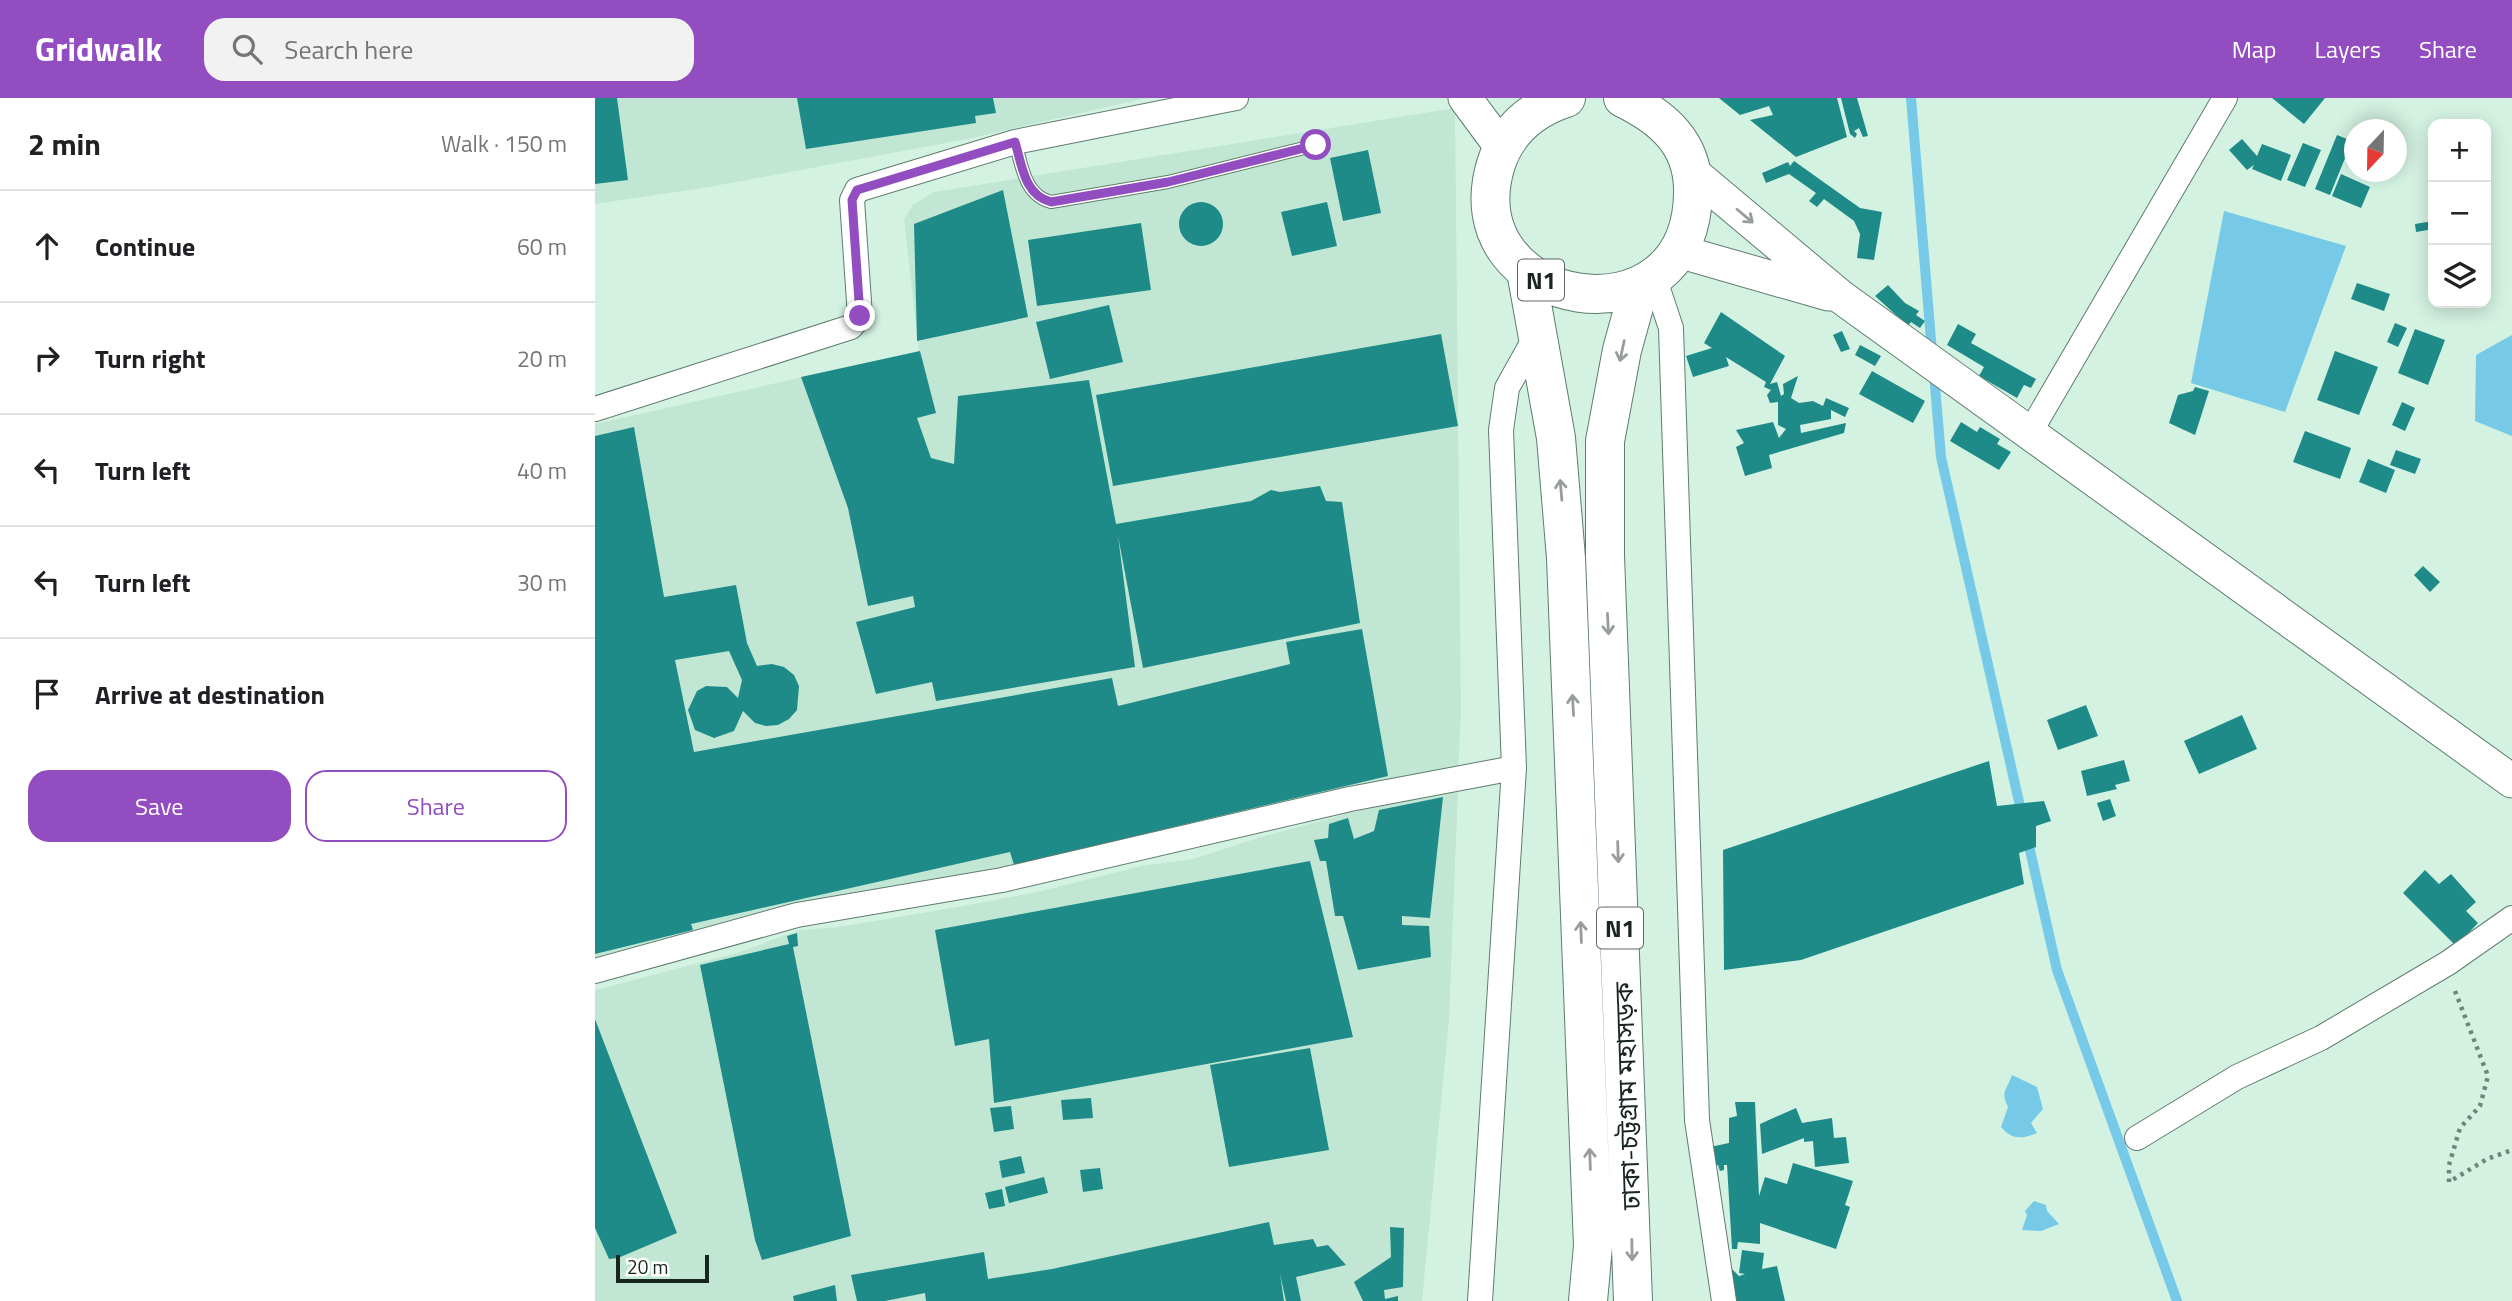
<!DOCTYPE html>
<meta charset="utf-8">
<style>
body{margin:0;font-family:"Titillium Web","Noto Sans Bengali",sans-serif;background:#f2f2f2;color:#202124}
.controls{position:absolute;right:21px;top:21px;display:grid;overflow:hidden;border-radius:14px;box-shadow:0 4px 18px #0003}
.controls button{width:63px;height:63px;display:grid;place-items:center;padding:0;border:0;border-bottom:2px solid #e0e0e0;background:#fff;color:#202124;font:35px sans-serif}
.compass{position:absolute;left:1749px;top:21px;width:63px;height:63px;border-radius:50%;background:#fff;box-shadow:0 4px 18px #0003;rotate:202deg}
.scale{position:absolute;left:21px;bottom:18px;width:93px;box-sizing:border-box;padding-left:7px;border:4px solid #19251f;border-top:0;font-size:19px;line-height:24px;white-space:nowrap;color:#19251f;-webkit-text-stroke:5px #fff;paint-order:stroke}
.stop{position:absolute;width:21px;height:21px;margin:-16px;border:5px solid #924dc1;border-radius:50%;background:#fff}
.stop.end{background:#924dc1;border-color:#fff;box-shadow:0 2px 7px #0008}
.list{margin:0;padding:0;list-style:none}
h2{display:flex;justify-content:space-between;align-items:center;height:91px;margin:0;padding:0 28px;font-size:30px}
h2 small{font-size:23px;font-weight:400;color:#757577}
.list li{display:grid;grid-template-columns:46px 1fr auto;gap:21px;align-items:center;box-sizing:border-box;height:112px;padding:0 28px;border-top:2px solid #e0e0e0}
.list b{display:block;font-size:26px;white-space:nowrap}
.list em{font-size:23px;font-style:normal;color:#757577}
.actions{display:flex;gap:14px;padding:21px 28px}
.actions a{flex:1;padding:16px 0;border:2px solid #924dc1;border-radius:21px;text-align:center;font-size:24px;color:#924dc1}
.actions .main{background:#924dc1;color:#fff}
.icon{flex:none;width:38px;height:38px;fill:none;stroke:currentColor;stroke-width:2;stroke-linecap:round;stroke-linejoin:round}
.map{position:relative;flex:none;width:1917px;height:1203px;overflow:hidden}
header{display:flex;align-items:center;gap:42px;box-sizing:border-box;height:98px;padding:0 35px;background:#924dc1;color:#fff}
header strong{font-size:33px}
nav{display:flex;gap:38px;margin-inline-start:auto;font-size:24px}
.search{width:490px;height:63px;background:#f2f2f2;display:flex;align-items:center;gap:18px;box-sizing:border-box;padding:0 24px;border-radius:21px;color:#757577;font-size:26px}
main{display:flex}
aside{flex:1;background:#fff}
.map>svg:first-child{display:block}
.built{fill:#c1e7d4}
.water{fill:#76cae7}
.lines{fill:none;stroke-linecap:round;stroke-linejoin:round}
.stream{stroke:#76cae7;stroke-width:10}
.building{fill:#1f8b89}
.service-casing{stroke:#607c6f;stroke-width:14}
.minor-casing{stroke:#607c6f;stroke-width:26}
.secondary-casing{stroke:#607c6f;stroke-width:35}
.trunk-casing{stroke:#607c6f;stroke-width:40}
.path{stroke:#70847a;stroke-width:4.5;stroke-dasharray:3.5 5;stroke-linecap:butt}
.service{stroke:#fff;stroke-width:12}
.minor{stroke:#fff;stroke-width:24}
.secondary{stroke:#fff;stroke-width:33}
.trunk{stroke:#fff;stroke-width:38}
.oneway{stroke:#989d9a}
.route{stroke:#924dc1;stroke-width:9}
.labels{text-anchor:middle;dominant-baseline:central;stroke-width:6;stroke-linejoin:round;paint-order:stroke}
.shield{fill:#fff;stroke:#5e6662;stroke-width:2}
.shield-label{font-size:24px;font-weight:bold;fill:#19251f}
.street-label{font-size:26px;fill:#19251f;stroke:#fff}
</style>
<header>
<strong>Gridwalk</strong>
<div class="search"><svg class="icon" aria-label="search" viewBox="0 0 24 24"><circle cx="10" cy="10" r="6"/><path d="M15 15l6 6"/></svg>Search here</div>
<nav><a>Map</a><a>Layers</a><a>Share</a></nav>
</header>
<main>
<aside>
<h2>2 min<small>Walk · 150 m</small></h2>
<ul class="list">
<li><svg class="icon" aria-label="ahead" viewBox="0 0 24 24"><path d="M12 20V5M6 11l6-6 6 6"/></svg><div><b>Continue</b></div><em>60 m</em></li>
<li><svg class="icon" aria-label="right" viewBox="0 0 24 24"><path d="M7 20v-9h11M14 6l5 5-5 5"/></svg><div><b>Turn right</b></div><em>20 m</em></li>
<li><svg class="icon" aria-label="left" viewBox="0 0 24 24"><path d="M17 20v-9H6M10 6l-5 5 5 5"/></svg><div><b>Turn left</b></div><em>40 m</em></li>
<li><svg class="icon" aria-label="left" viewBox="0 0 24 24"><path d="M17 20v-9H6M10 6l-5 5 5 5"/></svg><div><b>Turn left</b></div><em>30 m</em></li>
<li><svg class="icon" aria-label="arrive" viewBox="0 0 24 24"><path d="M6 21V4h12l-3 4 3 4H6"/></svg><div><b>Arrive at destination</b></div></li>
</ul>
<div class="actions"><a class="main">Save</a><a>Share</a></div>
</aside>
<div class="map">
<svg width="1917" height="1203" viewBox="0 0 1917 1203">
<rect width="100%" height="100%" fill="#d3f2e2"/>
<path class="built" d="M0,0h552l-180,41 -258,48 -114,17z
M860,10l6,603 -3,66 -528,114 -335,85v-552l324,-73 -15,-132 9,-14 21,-13z
M863,692l-9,229 -27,282h-827v-311l142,-37 63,-23 39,-3 124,-21 79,-15 99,-25 52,-7 71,-23 168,-45z"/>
<path class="water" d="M1629,113l122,35 -61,166 -94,-29z
M1917,237v101l-37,-15 1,-66z
M1417,977l25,12 6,22 -12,14 6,10c-15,6 -25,7 -36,-6l7,-20c-8,-16 -1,-17 4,-32z
M1439,1103l12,4 1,6 12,13 -18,7 -19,-1 5,-15 -2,-4z"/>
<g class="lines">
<path class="stream" d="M1316,0l21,254
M1339,276l7,83 81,358
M1432,739l30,133 120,331"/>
</g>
<path class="building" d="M0,0h22l11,82 -33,4z
M202,0h196l3,15 -21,3 1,7 -170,26z
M1124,0h118l10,39 -51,20 -46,-37 23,-5 -4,-9 -29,9z
M1246,0h16l11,38 -5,1 -4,-9 -5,3 3,3 -2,4 -5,-4z
M1677,0h53l-21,26z
M1742,37l15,6 -22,54 -15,-6z
M1647,41l15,17 5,-12 29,11 -10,26 -29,-12 2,-4 -7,5 -18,-20z
M1708,45l18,7 -16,37 -18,-7z
M1801,46l8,3 -7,19h-1z
M773,52l13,63 -38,8 -13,-63z
M1199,63l66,47 22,4 -8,48 -17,-2 3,-24 -6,-13 -30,-22 -7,8 -8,-6 7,-8 -27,-19 -23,9 -4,-10 26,-11 2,4z
M1746,76l29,13 -9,21 -29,-12z
M408,92l25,127 -111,24 -3,-117z
M584 126a22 22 0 1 1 44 0a22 22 0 1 1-44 0Z
M732,104l10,44 -45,10 -11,-44z
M1838,123v8l-17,3 -1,-8z
M546,125l10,67 -114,16 -9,-66z
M1762,185l33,11 -6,17 -33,-12z
M1293,187l17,18 14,8 -3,4 9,6 -5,7 -9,-6 -3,4 -33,-30z
M514,207l14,57 -73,17 -14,-57z
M1126,214l64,44 -15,28 7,-2 4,14 3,-2 -1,-10 15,-8 -7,22 8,5 14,-2 10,5 3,-8 23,10 -4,9 -14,-7v9l-31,6 1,8 45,-10 -2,10 -75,22 3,13 -27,8 -9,-29 8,-4 -8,-13 37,-8 6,16 7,-9 -8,-4v-23l-8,1 -3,-8 4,-5 -7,-3 2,-5 -40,-25 3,9 -36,11 -7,-21 26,-8 -8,-5z
M1800,225l12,5 -9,19 -11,-5z
M1363,226l18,10 -5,9 65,36 -5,9 -7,-3 -7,13 -38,-22 5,-9 -37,-22z
M1820,231l30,11 -17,45 -30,-12z
M1247,233l8,18 -9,3 -8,-17z
M846,236l17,92 -345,60 -17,-91z
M1265,247l21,11 -6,10 -20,-11z
M325,253l16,62 -19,5 14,40 23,6 4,-68 131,-16 27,144 135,-23 20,-11 9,2 40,-6 6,15 16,1 18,121 -217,45 -25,-132 17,131 -199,34 -4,-19 -56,12 -20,-72 59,-15 -2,-11 -45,10 -20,-98 -47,-131z
M1740,253l43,16 -19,48 -42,-15z
M1277,273l53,30 -12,22 -54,-29z
M1600,289l14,4 -14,44 -26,-12 9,-28 15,-4z
M1807,304l13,6 -10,23 -13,-6z
M1366,324l16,10 3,-5 20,12 -3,5 14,8 -12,18 -49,-29z
M39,329l30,170 72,-12 11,58 10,23 15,-2 12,3 10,8 5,11 -2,24 -8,9 -11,6 -12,1 -11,-3 -12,-12 -9,20 -20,7 -19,-8 -7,-20 9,-19 9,-5 21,1 11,11 4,-18 -13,-29 -54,9 19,92 418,-74 6,28 172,-42 -4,-22 76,-13 26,147 -374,89 -4,-13 -319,72 2,6 -98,24v-518z
M1710,333l46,17 -11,31 -47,-17z
M1801,352l25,9 -6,15 -25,-9z
M1773,361l27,11 -9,23 -27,-11z
M1828,468l17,16 -10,10 -16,-17z
M1491,607l12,31 -40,14 -11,-30z
M1647,617l15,34 -58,25 -15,-33z
M1529,662l6,21 -15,4 2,4 -30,7 -6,-25z
M1394,663l8,45 47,-5 7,20 -15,5v21l-17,6 5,31 -223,76 -77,10 -1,-120z
M848,699l-13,121 -28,-2v9l27,1 2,31 -73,13 -15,-54h-8l-9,-55h-6l-6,-21 14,-2 1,-14 19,-6 6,21 20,-8 5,-21z
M1515,701l6,17 -13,5 -6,-18z
M715,763l43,176 -359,66 -5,-64 -34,7 -20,-116z
M1830,772l14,14 12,-10 25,28 -10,9 12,12 -22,23 -53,-53z
M202,835l1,13 -5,1 58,289 -89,24 -7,-20 -55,-275 89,-21 -2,-8z
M0,921l82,214 -59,25 -9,1 -14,-31z
M715,950l19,102 -100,17 -19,-102z
M496,1000l2,20 -30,2 -2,-20z
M1140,1004h20l4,94 6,-19 22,7 6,-21 60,18 -8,24 5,2 -14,42 -76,-26v21l-22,-2 -1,7h-5l-5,-84h-3v5l-4,1 -2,-6h-7l-1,-18 19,-4v-25l8,-2z
M416,1008l3,23 -20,3 -4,-24z
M1201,1010l6,15 30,-5 2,20 12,-1 3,26 -34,4 -2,-26 -9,1v-4l-42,16 -2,-30z
M426,1058l4,17 -23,5 -3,-17z
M505,1070l3,21 -20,3 -3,-22z
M449,1079l4,16 -39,10 -4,-16z
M407,1091l3,17 -16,3 -4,-16z
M674,1124l5,23 39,-6 4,8 11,-2 18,20 -50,12 5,24h-15l-6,-27 4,27h-358l-1,-8 -40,8h-28l-6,-26 133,-23 4,27 64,-10z
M795,1129l14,1 -1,59 -19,3 1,9 13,-3v5h-35l-9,-19 37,-25z
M1147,1152l22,3 -2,16 15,-3 8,35h-51l-3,-33 8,8 6,-2 -6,-1z
M240,1187l2,16h-43l-1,-5z"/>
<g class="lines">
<defs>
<path id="service" d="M420,44c7,23 9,53 36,60l117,-20 148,-37"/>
<path id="minor" d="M1059,179l17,51 26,792 27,181
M0,311l256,-82 9,-11 -8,-116 5,-10 158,-48 221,-44
M1434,336l196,-336
M0,873l202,-56 205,-35 348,-81 164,-31
M1542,1040l100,-61 84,-39 127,-75 64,-45
M885,1203l34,-533 -13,-338 6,-42 29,-52"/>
<path id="secondary" d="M870,0l37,50
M1097,74l149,125 671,484
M1083,153l150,43"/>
<path id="trunk" d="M971,0c-34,11 -59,32 -70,66 -45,146 200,189 197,24 -1,-46 -31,-71 -70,-90
M931,173l30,167 10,120 27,688 -5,55
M1038,1203l-28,-745v-115l17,-91 18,-65"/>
</defs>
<use href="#service" class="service-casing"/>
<use href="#minor" class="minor-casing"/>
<use href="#secondary" class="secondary-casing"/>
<use href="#trunk" class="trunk-casing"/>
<path class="path" d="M1860,893l33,85 -8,30 -20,22 -11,37v17l38,-23 25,-9"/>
<use href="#service" class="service"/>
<use href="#minor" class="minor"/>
<use href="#secondary" class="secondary"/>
<use href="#trunk" class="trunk"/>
</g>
<defs><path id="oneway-shaft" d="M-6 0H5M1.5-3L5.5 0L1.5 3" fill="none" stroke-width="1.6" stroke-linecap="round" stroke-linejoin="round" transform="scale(1.75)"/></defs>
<g class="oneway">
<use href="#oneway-shaft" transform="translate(1150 118) rotate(40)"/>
<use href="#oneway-shaft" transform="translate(1027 253) rotate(102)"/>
<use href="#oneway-shaft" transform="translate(966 392) rotate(-95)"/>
<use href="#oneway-shaft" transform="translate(1013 526) rotate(87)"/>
<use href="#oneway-shaft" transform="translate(978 607) rotate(-93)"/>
<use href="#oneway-shaft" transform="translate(1023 754) rotate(88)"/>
<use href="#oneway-shaft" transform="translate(986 834) rotate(-92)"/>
<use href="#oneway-shaft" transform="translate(995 1061) rotate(-92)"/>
<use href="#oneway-shaft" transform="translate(1037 1152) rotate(89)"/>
</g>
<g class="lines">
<path class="route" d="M265,218l-8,-116 5,-10 158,-48c7,23 9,53 36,60l117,-20 148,-37"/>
</g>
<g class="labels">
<g class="shield">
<rect x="923" y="161.5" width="46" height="41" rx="5"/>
<rect x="1002" y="809.5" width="46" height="41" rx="5"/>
</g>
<g class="shield-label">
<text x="946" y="182">N1</text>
<text x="1025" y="830">N1</text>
</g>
<g class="street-label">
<text transform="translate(1032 998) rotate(-92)">ঢাকা-চট্টগ্রাম মহাসড়ক</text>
</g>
</g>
</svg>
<div class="controls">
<button>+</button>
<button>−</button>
<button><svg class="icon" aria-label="layers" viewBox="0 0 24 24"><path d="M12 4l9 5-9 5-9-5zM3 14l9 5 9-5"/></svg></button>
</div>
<svg class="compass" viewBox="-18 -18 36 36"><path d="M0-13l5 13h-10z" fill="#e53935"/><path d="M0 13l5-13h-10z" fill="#757577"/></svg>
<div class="scale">20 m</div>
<div class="stop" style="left:721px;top:47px"></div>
<div class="stop end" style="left:265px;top:218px"></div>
</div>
</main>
